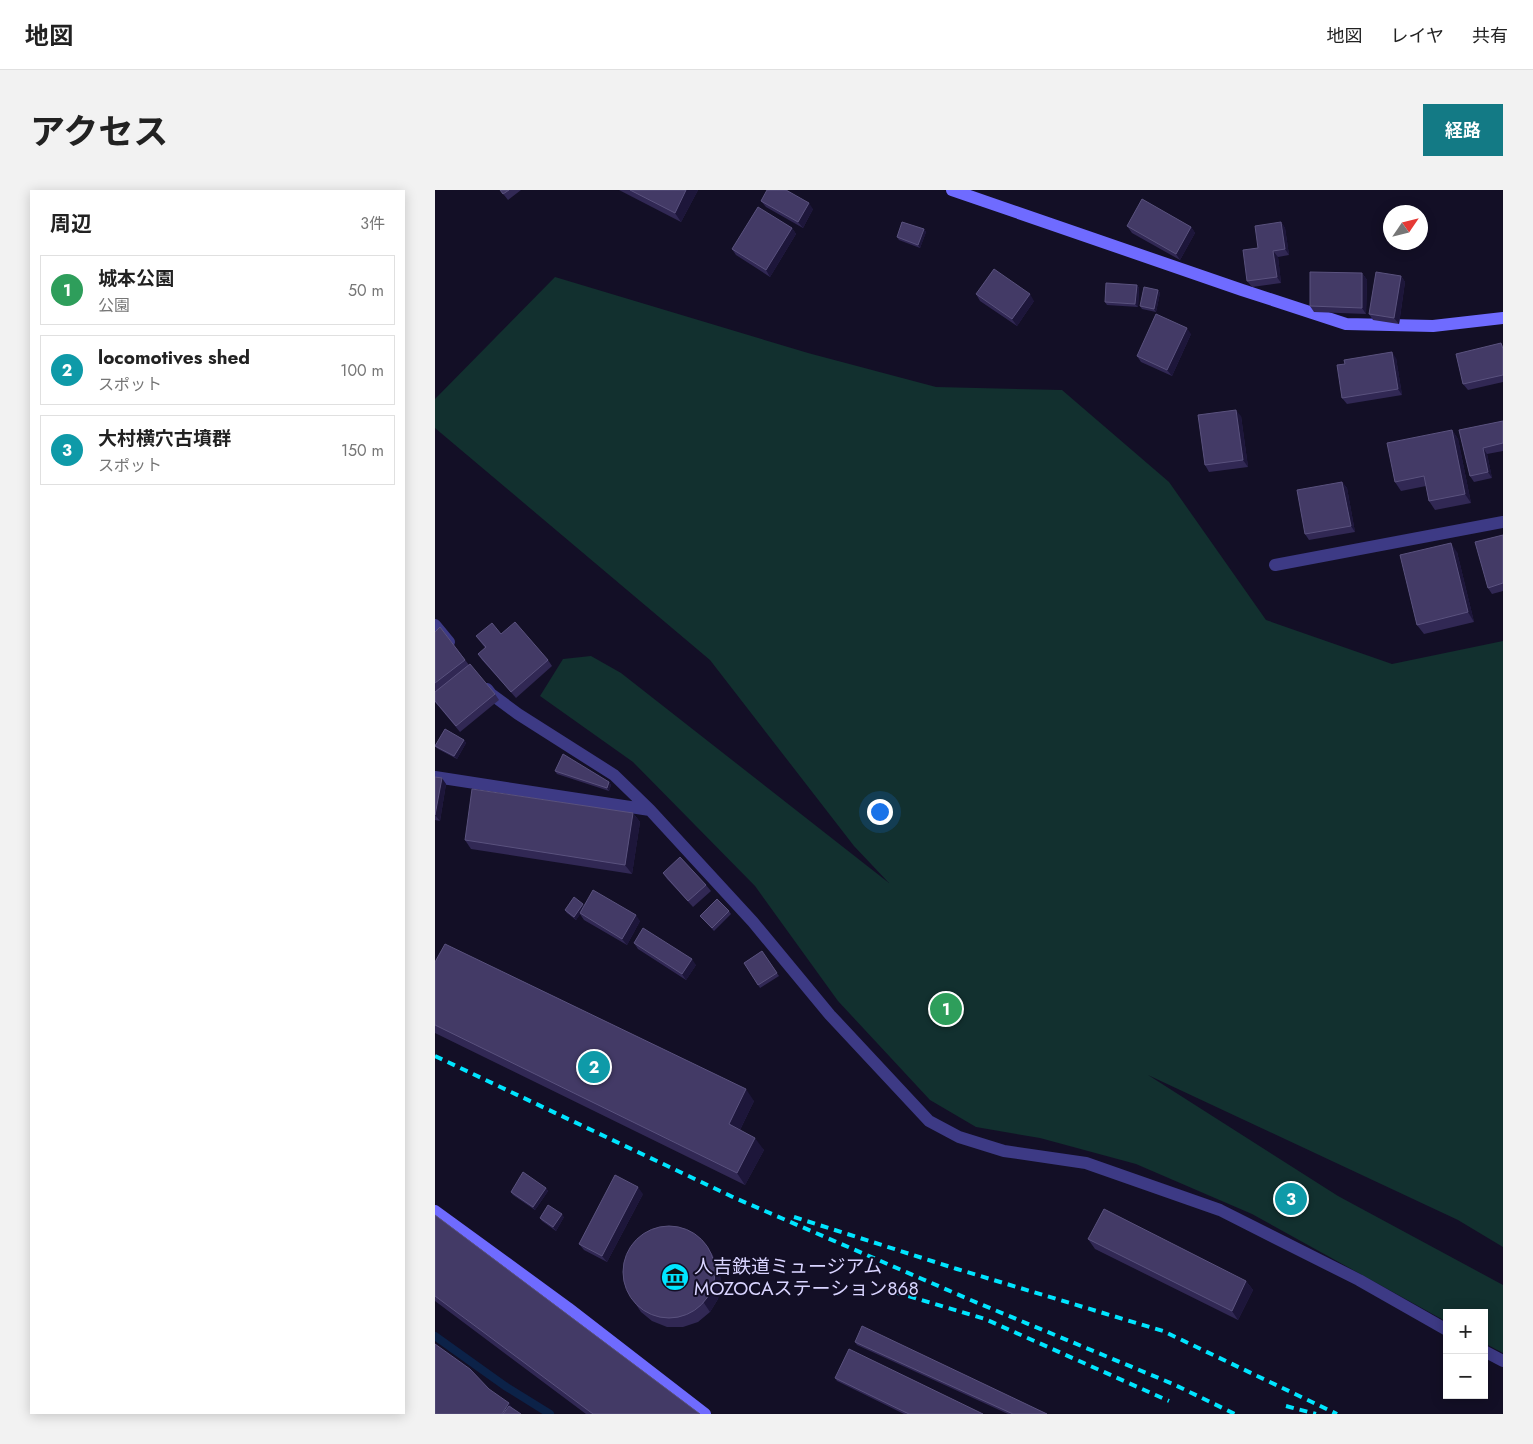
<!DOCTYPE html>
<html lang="ja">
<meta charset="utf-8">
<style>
body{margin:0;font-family:Jost,"Noto Sans JP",sans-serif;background:#f2f2f2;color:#222}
.controls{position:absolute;right:15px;bottom:15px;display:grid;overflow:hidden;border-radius:0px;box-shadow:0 2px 12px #0003}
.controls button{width:45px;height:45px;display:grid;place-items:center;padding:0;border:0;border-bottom:1px solid #e0e0e0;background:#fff;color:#222;font:25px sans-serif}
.compass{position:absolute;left:948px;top:15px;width:45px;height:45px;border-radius:50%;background:#fff;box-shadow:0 2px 12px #0003;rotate:55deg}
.you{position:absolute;left:444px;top:621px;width:18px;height:18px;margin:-12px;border:4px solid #fff;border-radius:50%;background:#1a73e8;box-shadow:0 0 0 8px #1a73e833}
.badge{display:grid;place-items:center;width:32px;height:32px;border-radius:50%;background:#137a85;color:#fff;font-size:16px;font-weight:700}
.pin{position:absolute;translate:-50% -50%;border:2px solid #fff;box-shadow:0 1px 5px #0006}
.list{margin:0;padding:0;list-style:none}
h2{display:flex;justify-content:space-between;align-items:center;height:65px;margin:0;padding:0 20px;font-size:21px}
h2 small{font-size:16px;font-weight:400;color:#767676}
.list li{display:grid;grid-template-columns:32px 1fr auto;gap:15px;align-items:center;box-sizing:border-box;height:70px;margin:0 10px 10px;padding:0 10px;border:1px solid #e0e0e0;border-radius:0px}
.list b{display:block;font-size:19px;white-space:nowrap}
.list p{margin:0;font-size:16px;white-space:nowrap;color:#767676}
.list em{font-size:16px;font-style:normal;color:#767676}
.map{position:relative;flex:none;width:1068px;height:1224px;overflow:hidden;border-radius:0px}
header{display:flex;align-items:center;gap:30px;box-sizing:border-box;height:70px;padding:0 25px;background:#fff;border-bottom:1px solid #e0e0e0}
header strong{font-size:24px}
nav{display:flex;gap:28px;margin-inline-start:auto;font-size:18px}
.intro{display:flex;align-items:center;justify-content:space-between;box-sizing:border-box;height:120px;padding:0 30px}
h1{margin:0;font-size:35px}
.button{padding:12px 22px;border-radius:0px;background:#137a85;color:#fff;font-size:18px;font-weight:700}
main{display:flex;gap:30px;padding:0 30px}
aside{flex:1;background:#fff;border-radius:0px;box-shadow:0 2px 12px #0003}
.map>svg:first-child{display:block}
.green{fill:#12302f}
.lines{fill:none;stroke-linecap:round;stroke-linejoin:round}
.stream{stroke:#0c2248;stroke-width:8}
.street{stroke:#3d3a85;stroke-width:12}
.secondary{stroke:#6f6bff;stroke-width:12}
.rail{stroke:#00e5ff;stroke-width:4;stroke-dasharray:8 6;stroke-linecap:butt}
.wall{fill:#312854}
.shaded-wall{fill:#1d163a}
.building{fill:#433a66;stroke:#5a527e}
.labels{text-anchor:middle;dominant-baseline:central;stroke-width:4;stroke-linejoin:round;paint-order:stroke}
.poi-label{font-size:19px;fill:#d9d4ff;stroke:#130f26;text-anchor:start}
</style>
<header>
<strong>地図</strong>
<nav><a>地図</a><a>レイヤ</a><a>共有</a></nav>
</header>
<div class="intro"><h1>アクセス</h1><a class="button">経路</a></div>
<main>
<aside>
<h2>周辺<small>3件</small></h2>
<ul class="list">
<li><span class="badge" style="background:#2e9e5b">1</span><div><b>城本公園</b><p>公園</p></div><em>50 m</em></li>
<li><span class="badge" style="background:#0f9aa8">2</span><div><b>locomotives shed</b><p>スポット</p></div><em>100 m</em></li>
<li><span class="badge" style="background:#0f9aa8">3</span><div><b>大村横穴古墳群</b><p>スポット</p></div><em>150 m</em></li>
</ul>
</aside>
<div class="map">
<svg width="1068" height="1224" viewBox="0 0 1068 1224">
<rect width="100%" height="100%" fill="#130f26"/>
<path class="green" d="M120,87l253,76 128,34 126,3 107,92 97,138 126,44 111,-23v606l-45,-27 -310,-145 190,121 165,89v68l-19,-10v-30h-37v9l-195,-108 -116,-50 -96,-26 -64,-11 -46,-27 -92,-99 -83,-115 -122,-124 -93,-66 23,-37 28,-3 30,17 268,210 -35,-37 -144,-186 -275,-232v-29z"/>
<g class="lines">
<path class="stream" d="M0,1146l70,50 45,28"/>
<path class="street" d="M840,375l228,-43
M0,435l14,17
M52,499l4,5 27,20 96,61 36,35 103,112 77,93 99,106 30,16 45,14 82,12 134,47 139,70 88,50
M0,587l215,33
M1049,1161l19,10"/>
<path class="secondary" d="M517,0l290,100 104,34 87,2 70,-8
M0,1021l133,97 137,106"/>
<path class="rail" d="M0,866l300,142 238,103 200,83 62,30
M359,1027l163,52 206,62 174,83
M460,1102l90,27 184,82
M851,1216l30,8"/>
</g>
<path class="wall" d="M65,0h21l-13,10z
M184,0h79l-17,32z
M326,11l52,8 -10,19 -37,-21z
M846,32l4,6 4,27 -11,2 3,26 -29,4 -5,-6z
M692,36l64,1 4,6 -15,27 -48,-27z
M357,38l4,6 -26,43 -34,-22 -4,-6z
M489,39l2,3 -6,16 -21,-8 -2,-3z
M927,83l5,7 -1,34 -52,-2 -4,-6z
M966,86l4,6 -6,42 -26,-4 -4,-6z
M702,95l2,3 -1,19 -31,-2 -2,-3z
M723,100l2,3 -4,19 -14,-3 -2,-3z
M541,104l58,7 -17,25 -37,-25z
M756,144l-19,42 -31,-14 -4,-6z
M1068,155v37l-35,8 -5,-6z
M961,168l6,37 -55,9 -5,-6z
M806,226l7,51 -39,5 -4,-7z
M1068,231v30l-16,3 5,24 -18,4 -4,-6 -11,-46z
M1017,240l6,9 13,64 -36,7 -6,-9 -3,-15 -25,5 -6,-9z
M907,292l5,6 8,44 -46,8 -4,-6z
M1068,345v56l-11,3 -4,-6z
M1022,362l17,70 -50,12 -7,-9z
M5,437l29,38 26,29 4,6 -39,32 -25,-30v-70z
M66,444l47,26 4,6 -36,32 -34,-38 -4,-6 7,-6 -9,-12z
M29,550l2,3 -9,16 -19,-10 -3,-3z
M120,581l54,11 2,3 -2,6 -52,-17z
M0,587l11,7 -6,37 -5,-1z
M198,623l7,9 -8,52 -161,-25 -6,-9z
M228,683l43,12 5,6 -18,16 -26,-28z
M149,716l56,15 -13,24 -43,-25 -4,-6 -4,6 -9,-7 -2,-3z
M294,721l2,3 -17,17 -14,-15z
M199,753l62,22 -10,15 -48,-31z
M327,761l17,25 -19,12 -16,-25z
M0,772l319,139 -14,29 24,20 -19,35 -310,-152z
M111,998l2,3 -13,19 -22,-15 -2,-3z
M208,1004l-36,68 -23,-12 -5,-6z
M0,1025l265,199h-114l-151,-113z
M129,1027l-8,14 -14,-10 -2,-3z
M653,1049l158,42 7,9 -15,30 -143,-71z
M277,1064l7,14 2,15 -3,16 -8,13 -12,10 -15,5h-16l-15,-6 -11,-9 -6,-9z
M420,1152l192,72h-39l-151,-69z
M400,1188l148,36h-79l-67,-33z"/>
<path class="shaded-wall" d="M251,0h12l-17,32 -6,-9z
M374,13l4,6 -10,19 -5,-6z
M846,32l4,6 4,27 -4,-6z
M756,37l4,6 -15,27 -4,-6z
M357,38l4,6 -26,43 -4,-7z
M489,39l2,3 -6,16 -2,-3z
M838,61l5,6 3,26 -4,-6z
M927,83l5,7 -1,34 -4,-6z
M966,86l4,6 -6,42 -5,-6z
M702,95l2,3 -1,19 -3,-3z
M723,100l2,3 -4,19 -2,-3z
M595,104l4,7 -17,25 -5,-7z
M752,138l4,6 -19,42 -5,-6z
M957,162l4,6 6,37 -4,-6z
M801,220l5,6 7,51 -5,-7z
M1017,240l6,9 13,64 -6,-9z
M1048,258l4,6 5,24 -4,-6z
M907,292l5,6 8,44 -4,-6z
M1016,353l6,9 17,70 -6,-10z
M29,550l2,3 -9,16 -3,-3z
M7,588l4,6 -6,37 -5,-6z
M174,592l2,3 -2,6 -2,-3z
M198,623l7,9 -8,52 -7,-9z
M148,714l2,3 -9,13 -2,-3z
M201,725l4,6 -13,24 -5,-6z
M257,769l4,6 -10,15 -4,-6z
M311,899l8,12 -17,35 -8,-12z
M320,948l9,12 -19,35 -8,-12z
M203,997l5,7 -36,68 -5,-6z
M111,998l2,3 -13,19 -2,-3z
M127,1024l2,3 -8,14 -3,-4z
M271,1054l6,10 7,14 2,15 -3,16 -8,13 -6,-9z
M811,1091l7,9 -15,30 -6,-9z
M74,1213l8,11h-15z"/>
<path class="building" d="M65,0h9l-6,4z
M195,0h56l-11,23z
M332,0h19l23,13 -11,19 -37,-21z
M707,9l49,28 -15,27 -49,-28z
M323,17l34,21 -26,42 -34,-21z
M467,32l22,7 -6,16 -21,-8z
M846,32l4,27 -12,2 4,26 -30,4 -4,-31 15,-2 -3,-22z
M559,79l36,25 -18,25 -36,-25z
M875,82l52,1v35l-52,-2z
M941,82l25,4 -7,42 -25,-4z
M671,93l31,2 -2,19 -30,-2z
M709,97l14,3 -4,19 -14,-3z
M721,124l31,14 -20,42 -30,-14z
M1066,153l2,6v26l-40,9 -7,-30z
M957,162l6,37 -56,9 -5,-33 8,-1 -1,-4z
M801,220l7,50 -38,5 -7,-50z
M1068,231v22l-20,5 5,24 -18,4 -11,-46z
M1017,240l13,64 -36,7 -5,-25 -29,6 -8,-39z
M907,292l9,44 -46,8 -8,-44z
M1068,345v48l-15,5 -13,-46z
M1016,353l17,69 -51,13 -17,-70z
M80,432l33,38 -37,32 -33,-38 8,-7 -10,-11 16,-13 9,11z
M5,437l25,33 -30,23v-51z
M35,474l25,30 -39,32 -21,-25v-9z
M10,539l19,11 -10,16 -19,-10z
M128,564l46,28 -2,6 -52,-17z
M0,587l7,1 -7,37z
M37,599l161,24 -8,52 -160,-25z
M245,667l26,28 -18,16 -25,-28z
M158,700l43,25 -14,24 -42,-26z
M139,707l9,7 -9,13 -9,-7z
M282,709l12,12 -17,17 -12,-12z
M208,738l49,31 -10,15 -48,-31z
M10,754l301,145 -17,35 26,14 -18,35 -302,-148v-63z
M327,761l15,22 -19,12 -14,-22z
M88,982l23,16 -13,19 -22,-15z
M180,985l23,12 -36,69 -23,-12z
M113,1015l14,9 -9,13 -13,-9z
M669,1019l142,72 -14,30 -144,-72z
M0,1025l265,199h-107l-158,-118z
M188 1082a46 46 0 1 1 92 0a46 46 0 1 1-92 0Z
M427,1136l185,88h-34l-158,-72z
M0,1154l35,25 19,20 20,14 -7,11h-67z
M414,1159l134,65h-74l-74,-36z
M74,1216l12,8h-18z"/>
<defs>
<symbol id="museum-disc" viewBox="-11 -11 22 22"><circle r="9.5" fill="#00e5ff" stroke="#130f26"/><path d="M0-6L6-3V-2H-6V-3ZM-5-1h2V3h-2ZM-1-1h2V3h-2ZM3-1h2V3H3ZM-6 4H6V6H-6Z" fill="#111"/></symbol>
</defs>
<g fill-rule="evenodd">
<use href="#museum-disc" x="224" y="1071" width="32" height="32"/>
</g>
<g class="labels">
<g class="poi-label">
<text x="259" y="1076">人吉鉄道ミュージアム<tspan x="259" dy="22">MOZOCAステーション868</tspan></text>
</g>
</g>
</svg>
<div class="controls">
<button>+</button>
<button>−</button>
</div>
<svg class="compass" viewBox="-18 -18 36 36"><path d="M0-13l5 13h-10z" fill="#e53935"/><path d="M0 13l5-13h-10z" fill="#767676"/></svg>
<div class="you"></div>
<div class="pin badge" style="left:511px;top:819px;background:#2e9e5b">1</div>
<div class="pin badge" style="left:159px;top:877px;background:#0f9aa8">2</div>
<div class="pin badge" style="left:856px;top:1009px;background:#0f9aa8">3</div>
</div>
</main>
